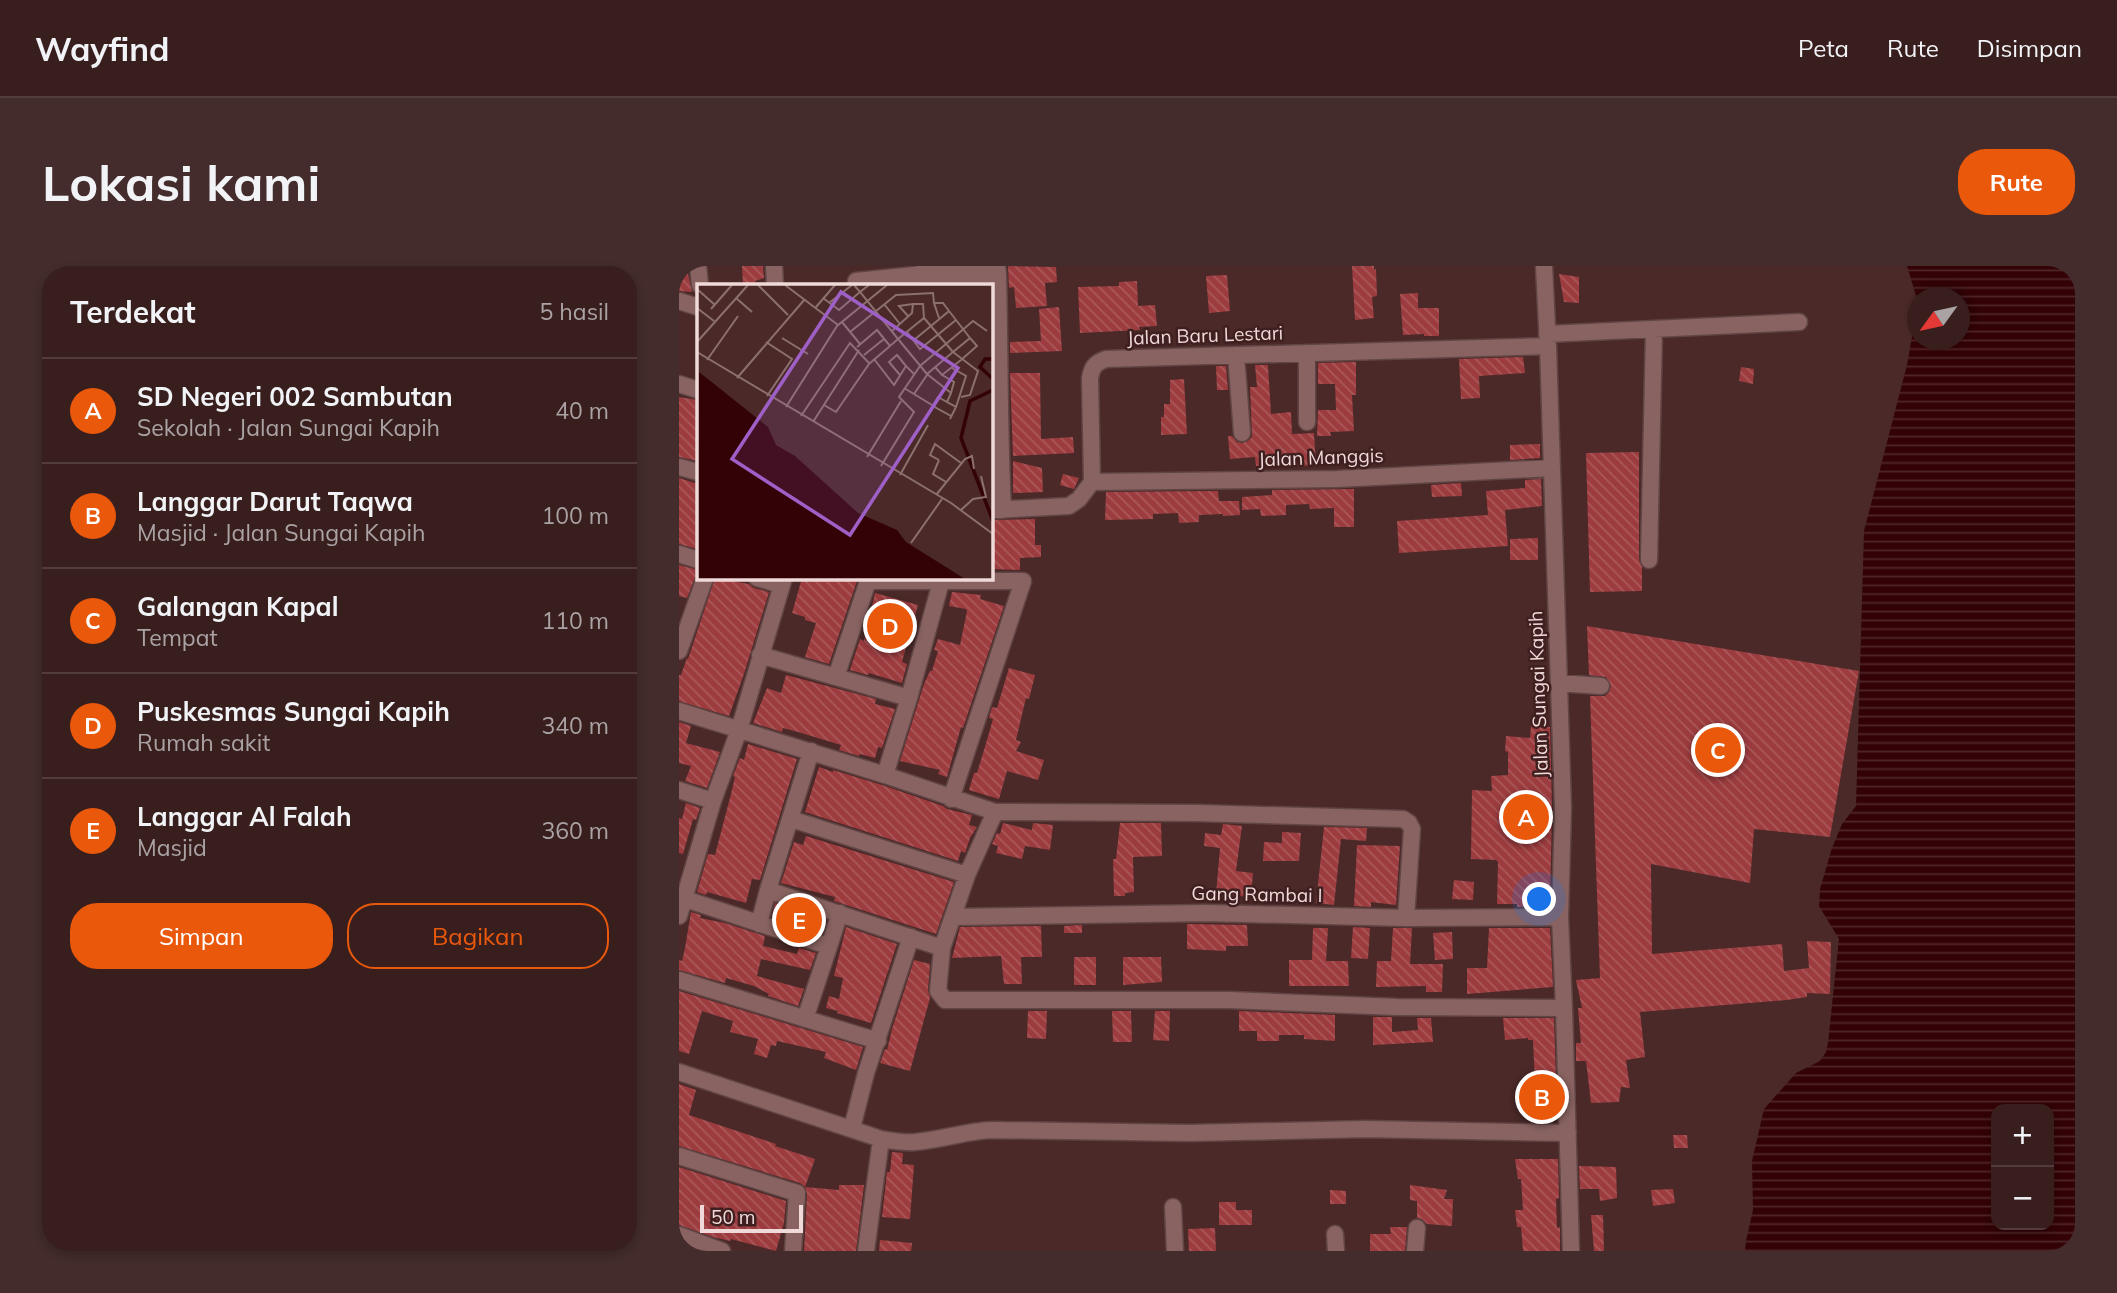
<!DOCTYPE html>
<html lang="id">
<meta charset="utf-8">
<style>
body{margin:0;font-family:Mulish,sans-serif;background:#432c2b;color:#f1f3f6}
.controls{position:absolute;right:21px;bottom:21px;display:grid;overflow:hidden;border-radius:14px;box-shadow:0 4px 10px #0003}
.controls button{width:63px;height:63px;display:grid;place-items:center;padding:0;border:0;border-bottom:2px solid #523d3c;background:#381f1e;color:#f1f3f6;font:35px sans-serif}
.compass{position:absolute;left:1228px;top:21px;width:63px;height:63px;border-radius:50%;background:#381f1e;box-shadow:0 4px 10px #0003;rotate:237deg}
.scale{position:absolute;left:21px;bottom:18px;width:103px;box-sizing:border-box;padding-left:7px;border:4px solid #f0dad9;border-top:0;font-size:19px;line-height:24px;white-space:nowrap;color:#f0dad9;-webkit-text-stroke:5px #3f1f1f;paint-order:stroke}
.you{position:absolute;left:861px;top:634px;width:24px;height:24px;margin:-18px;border:5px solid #fff;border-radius:50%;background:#1a73e8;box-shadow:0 0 0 10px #1a73e833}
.badge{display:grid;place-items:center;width:46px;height:46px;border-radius:50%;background:#ea580c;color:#fff;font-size:23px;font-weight:700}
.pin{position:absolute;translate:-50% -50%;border:4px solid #fff;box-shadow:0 2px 7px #0006}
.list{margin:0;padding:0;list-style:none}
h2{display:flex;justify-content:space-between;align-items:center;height:91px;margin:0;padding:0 28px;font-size:30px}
h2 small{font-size:23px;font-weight:400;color:#aba2a4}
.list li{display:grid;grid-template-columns:46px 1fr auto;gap:21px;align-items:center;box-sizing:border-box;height:105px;padding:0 28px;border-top:2px solid #523d3c}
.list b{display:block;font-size:26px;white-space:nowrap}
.list p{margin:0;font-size:23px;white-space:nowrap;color:#aba2a4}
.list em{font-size:23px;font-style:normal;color:#aba2a4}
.actions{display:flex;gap:14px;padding:21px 28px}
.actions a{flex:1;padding:16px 0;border:2px solid #ea580c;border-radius:28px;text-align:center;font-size:24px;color:#ea580c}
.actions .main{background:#ea580c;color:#fff}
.map{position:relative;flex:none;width:1396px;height:985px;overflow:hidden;border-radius:28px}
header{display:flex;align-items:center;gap:42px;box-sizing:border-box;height:98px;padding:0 35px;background:#381f1e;border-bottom:2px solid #523d3c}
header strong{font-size:33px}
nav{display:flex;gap:38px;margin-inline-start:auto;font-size:24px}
.intro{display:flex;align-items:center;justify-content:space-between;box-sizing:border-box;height:168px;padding:0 42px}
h1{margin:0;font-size:49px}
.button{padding:18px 32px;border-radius:28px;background:#ea580c;color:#fff;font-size:24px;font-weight:700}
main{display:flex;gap:42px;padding:0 42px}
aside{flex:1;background:#381f1e;border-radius:28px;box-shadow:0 4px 10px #0003}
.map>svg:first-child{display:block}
.water{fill:url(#water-rules);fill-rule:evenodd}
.building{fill:url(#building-back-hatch)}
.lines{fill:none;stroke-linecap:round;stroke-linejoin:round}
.minor-casing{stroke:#614545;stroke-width:19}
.minor{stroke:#886361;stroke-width:16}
.labels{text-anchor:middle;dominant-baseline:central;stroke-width:5;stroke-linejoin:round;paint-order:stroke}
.street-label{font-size:19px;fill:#f0dad9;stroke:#3f1f1f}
.inset-river{fill:none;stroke:#320206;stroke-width:3.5}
.inset-road{fill:none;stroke:#8c706f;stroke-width:2}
.view{fill:#9e60c7;fill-opacity:0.15;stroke:#9e60c7;stroke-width:3.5}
.inset-edge{fill:none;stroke:#f0dad9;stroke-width:3.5}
</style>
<header>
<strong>Wayfind</strong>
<nav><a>Peta</a><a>Rute</a><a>Disimpan</a></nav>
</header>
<div class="intro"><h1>Lokasi kami</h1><a class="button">Rute</a></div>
<main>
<aside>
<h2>Terdekat<small>5 hasil</small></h2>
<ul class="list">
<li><span class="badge">A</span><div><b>SD Negeri 002 Sambutan</b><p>Sekolah · Jalan Sungai Kapih</p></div><em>40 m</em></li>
<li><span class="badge">B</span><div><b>Langgar Darut Taqwa</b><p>Masjid · Jalan Sungai Kapih</p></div><em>100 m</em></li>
<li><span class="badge">C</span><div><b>Galangan Kapal</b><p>Tempat</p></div><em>110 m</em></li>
<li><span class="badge">D</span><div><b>Puskesmas Sungai Kapih</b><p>Rumah sakit</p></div><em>340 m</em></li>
<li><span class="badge">E</span><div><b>Langgar Al Falah</b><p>Masjid</p></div><em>360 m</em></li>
</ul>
<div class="actions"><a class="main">Simpan</a><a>Bagikan</a></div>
</aside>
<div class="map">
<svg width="1396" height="985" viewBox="0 0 1396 985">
<defs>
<pattern id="water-rules" width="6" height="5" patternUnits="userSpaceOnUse" patternTransform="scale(1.75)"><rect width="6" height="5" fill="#320206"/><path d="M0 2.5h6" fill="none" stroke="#50262a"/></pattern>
<pattern id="building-back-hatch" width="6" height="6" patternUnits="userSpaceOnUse" patternTransform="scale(1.75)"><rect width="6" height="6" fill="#9d3c3f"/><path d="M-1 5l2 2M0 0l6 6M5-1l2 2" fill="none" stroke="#ab585a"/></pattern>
</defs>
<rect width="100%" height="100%" fill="#4a2928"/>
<path class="water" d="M1228,0h168v985h-330l1,-10 7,-31 -1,-49 12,-52 32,-36 24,-12 6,-9 2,-9 11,-104 -20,-33 1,-17 12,-41 10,-24 14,-18 8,-275 43,-166 10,-57v32h42v-42h-42v1zM1317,843h53v116h-53z"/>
<path class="building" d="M63,0h21l1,12 -9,3 1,4h-13z
M329,0l48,1 1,15 -12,1 2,23 -31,2 -2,-21 -5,1z
M673,0h22v4l2,-1 1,27 -5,1 2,21 -19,2z
M0,8h9l4,18 -13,-1z
M880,8l20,3v26l-15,-1z
M548,9l3,36 -21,2 -3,-37z
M458,15l1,25 17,-1 2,21 -18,1 1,3 -60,3 -2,-46 41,-1v-4z
M739,27v15h21v28h-15v-2l-21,1 -3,-41z
M380,41l3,44 -52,2v-11l31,-1 -2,-32z
M844,91l2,16 -46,3 1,22 -19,1 -2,-40z
M677,96v33h-4l2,36 -24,1 1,4h-14l1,-26h18l-1,-26h-17v-21z
M576,99h13l3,49 20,-2 1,22 22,-1 2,32 -19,1 -1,-8 -22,2v5l-18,1 -1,-9 -25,2 -2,-23h4l5,6 5,1 6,-2 4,-4 -2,-50h7z
M537,100h10l2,24h-11z
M1062,101l13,2 -1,15 -14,-3z
M331,107h30l1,66 32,-2 1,16 -61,3z
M505,113l3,55 -26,1v-18h3v-13h6v-24z
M0,131l19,3v61l-19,-4z
M861,178v14l-30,2v-15z
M960,186v108l3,7v24l-52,1 -4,-139z
M334,195l29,7 1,24 -30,1z
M384,208l16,4 -5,11 -14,-4z
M0,212l19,6 -1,65 -18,-5z
M862,213l1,27 -37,4 3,36 -109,7 -2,-32 91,-6 -2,-24 39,-3v-8z
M782,217l1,13 -30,1 -1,-12z
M675,223v38h-20v-19l-24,1 -1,-5 -23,1v10l-25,1 -1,-7 -18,1v-13l30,-2v-5z
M539,225l1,10h20l1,14 -17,1v-2l-24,1v7l-20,1 -1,-10 -25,1v5l-48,1 1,-28z
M356,253v26h6v12l-21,1v12l-29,-1v-49z
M859,272v22h-28v-21z
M0,299l19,5 -11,28 -8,-2z
M36,312l34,6 5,4 15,4 -25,82 -15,42 -50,-15v-26h2l6,-17 1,1z
M123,312h56l-29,86 -24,-7 11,-34 -11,-3v-3l-13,-4z
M273,326l29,3 -1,4 24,7 -41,122 -2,-1 -14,50 -9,-3 2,-4 -40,-9 24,-77 6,-13h2l6,-20 -4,-1 4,-11 22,6 7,-34 -1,-2 -17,-3z
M196,327l43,12 -16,57 5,2 -5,19 -33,-10 -1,2 -18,-5 10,-31 4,2z
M908,360l272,45 -29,166 -76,-8 -4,54 -99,-19 1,90 130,-10 2,27 25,-3 -2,-27 24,1 -1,52 -23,-1v4l-20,3 -147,12 5,45 -19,3 4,28 -9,-1 -2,15 -28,1 -5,-42h-10v-18h5l-3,-35h4l-6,-28 24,-2 -10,-282h15l4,-4 2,-6 -5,-9 -17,-2z
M330,402l26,7 -6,24 -3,-1 -10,42 5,2 -5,9 28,9 -6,20 -31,-9 -8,28 -30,-9 5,-17h3l10,-33 6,-21 -4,-1 3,-11 5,1z
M107,409l90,24 -1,5 20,5 -13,39 -4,-1 -3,11 -15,-4 -1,2 -20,-6 2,-5 -43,-13 -15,-4 -1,4 -29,-9 14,-35 14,5z
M0,456l12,4 -5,17 34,9 -13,36 -22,-7 6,-15 -12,-3z
M852,460l19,1 2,81 -2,99h-33v-3h-20l1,-42 -2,-2 -25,-1 1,-69 20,1 -1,-15 17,-1v-23l-3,-1 1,-15 24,2z
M69,478l49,15 -37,121 -8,-1 -6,24 -39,-11 -1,3 -9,-3 11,-38 7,1 17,-65 3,-13 -2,-1 7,-18 4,2z
M140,501l14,5v-2l49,15 61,21 4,3 25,6 -3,10 8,2 -7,11 -5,15 -4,-2 -3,10 -153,-49z
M7,537l14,5 -4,12 -3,-1 -10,35 -4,-1v-35l3,1z
M324,557l29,7 1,-7 20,2 -3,25 -25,-4 -3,13 -26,-6 2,-7 -6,-2 5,-11 3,1z
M441,557h41l1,33 -29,1 1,35 -9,1v3h-11l-1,-37h3z
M544,558l19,2 -6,45 17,2 -2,24 -35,-3 4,-46 -16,-2 1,-13 16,2z
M645,561l43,1 -1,13 -25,-2 -7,66 -18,-2z
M603,566l19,1 -2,28h-36l1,-19 18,1z
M127,570l148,46 -18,52 -102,-33 1,-4 -54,-14 13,-41 9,3z
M678,579l43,1 -4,59 -25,-3v5l-17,-1z
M775,614l20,2 -1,18 -21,-1z
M96,637l51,18 -4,12 -50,-17z
M12,646l10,3 -1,3 25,5 40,13 -2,10 34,8 2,-6 17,5 -6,17 -49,-11 -4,17 47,13 -6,17 -30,-10 1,-2 -15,-8 -28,-8 -1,5 -46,-13v-10l3,1 3,-13z
M508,658l60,1 1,21h-22v5l-39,-2z
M403,659v8h-18v-7z
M362,660l1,31h-21l1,27h-18l-3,-28 -49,2 8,-31z
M167,661l51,17 -26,79 -34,-10 1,-2 -12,-3 3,-12 10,3 4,-21 -9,-2z
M674,661l17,1 -2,31 -17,-1z
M634,662h15l-2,33h22l1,25h-60v-26h23z
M714,662h19l-2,36h33l-1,28h-16v-6l-50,1 1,-26h14z
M810,662h61l3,59 -86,7v-26h20z
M773,666l1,27 -18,1 -2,-27z
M395,691h22v28h-22z
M444,691h38l1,25 -39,3z
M235,694l16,4 -2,26 2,8 -20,73 -30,-8 5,-14 2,1 5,-21z
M0,725l184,56 -7,23 -32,-12 2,-6 -49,-11 -1,5 -5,-1 -4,13 -13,-4 4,-15 -28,-7 3,-11 -31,-10 -13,43 -10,-3z
M349,745h19l-1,28 -19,-1z
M433,745h19l1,31h-19z
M476,745h15l-1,30 -16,-1z
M560,745l96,4v26l-31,-2v-4h-25v6h-22v-10h-18z
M694,751h19v15l26,-2 -1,-12h14l2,24 -60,3z
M824,752h51l2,62 -3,1 -1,29 -21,-1v-25h4l-2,-44h-5v-2l-23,2z
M0,818l17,6 -7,25 87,29 -1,2 40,13 -10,28 -5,-4 -121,-37z
M994,869h14l1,13h-14z
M213,886l11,1 -1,11 12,1 -4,54 -28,-2 5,-45h3z
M836,893h43l1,39 -3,1 1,29 3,-1v24h-37l-2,-24h-4l-2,-17h8l-2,-31h-3z
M900,900l37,1 1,31 -17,3 -1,-12h-19z
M0,901l107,34 -2,22 -8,28 -45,-12 -1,2 -17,-4 -34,-12z
M160,919h25l-8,66h-52l3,-57 -2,-7 34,3z
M731,919l37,5 -3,9h9l-1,27 -25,-2 -5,-5 -5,-1v-17l-7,-1z
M994,923l2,14 -22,3 -2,-16z
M651,924l16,1v13h-16z
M540,936h17v8h16v15h-33z
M912,949h12l1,36h-10z
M711,961h17l-2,24h-35v-17h21z
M536,962l1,23h-27l-1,-22z
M201,974l32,3 -1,8h-32z"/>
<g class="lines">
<defs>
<path id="minor" d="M19,0l2,19
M95,0l1,19
M245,0v8h74l-1,-8
M865,0l4,80 15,462 -3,109 4,91 7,243
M319,8c2,79 1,158 5,236
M177,15l68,-7
M0,35l19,6
M868,68l252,-12
M628,87v69
M557,89l6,78
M0,118l19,6
M0,201l19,5
M413,216l245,-3 215,-11
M312,244l78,-4 10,-7 13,-17 -2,-104c2,-11 5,-15 16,-19l442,-13
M0,288l19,6
M970,294l5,-230
M78,312l24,7
M190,312l-1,3h155l-72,218
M189,315l-32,96 73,21 32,-116
M0,385l26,-73
M81,389l76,22
M880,417l42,3
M0,445l206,64 110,37 202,1 206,6 6,4 3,6 -6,89
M132,485l-43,139 174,58
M206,509l24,-77
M0,524l34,11
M316,546l-28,63 -25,73 -4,43 7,9h284l168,7 167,1
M112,553l176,56
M6,633l143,47
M0,650l34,-115 26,-71 45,-152
M274,651l253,-4 200,5 154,-1
M80,658l9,-34
M0,714l199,61
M126,753l35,-106
M0,806l202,67c11,2 22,4 34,3 26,-2 51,-11 77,-12l197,3 177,-4 202,4
M173,862l14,-55 45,-136
M0,890l118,37 -4,58
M494,941l2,44
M656,968l1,17
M0,969l43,16
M187,985l15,-112
M736,985l2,-23"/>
</defs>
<use href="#minor" class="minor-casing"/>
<use href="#minor" class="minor"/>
</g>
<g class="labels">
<g class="street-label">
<text transform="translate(526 69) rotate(-2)">Jalan Baru Lestari</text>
<text transform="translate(642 191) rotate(-2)">Jalan Manggis</text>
<text transform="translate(859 428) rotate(-92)">Jalan Sungai Kapih</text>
<text transform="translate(578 628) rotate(1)">Gang Rambai I</text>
</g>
</g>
<g transform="translate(18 18)">
<rect width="296" height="296" fill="#4a2928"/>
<path d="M2,88l69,55 8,18 19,11 63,57 39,17 9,12 59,37h-268z" fill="#320206"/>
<path class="inset-river" d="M296,75h-8l-5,8 13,12M296,106l-23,11 -9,37 32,83M0,264l26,31"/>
<path class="inset-road" d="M61,1l30,30M88,1l53,40M0,5l18,16M39,14l16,14M126,14l16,12 21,-18 -6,-7M132,19l23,-18M187,20l16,20M119,23l19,-22M0,24l17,13M14,25l21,-24M252,27l21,27 -17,14 25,19 -8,24 -9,2M211,32l-9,-10 14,-2M145,38l18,22M195,47l20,-18 1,-9h10l1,14M153,48l46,-37 37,-2 1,10M210,48l13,17 36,-29M85,54l26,16M217,56l35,-29 -6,-8h-9l5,15M0,58l51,-57M69,58l26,17 -25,37M160,63l20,-17 13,16M0,68l254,151 42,31M167,71l20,-16M177,75l20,26 12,-19 8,8M10,76l31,-44M238,83l7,8 19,-15 16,-14 -7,-8M255,84l14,8 -10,31M230,90l24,19 3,-11 -12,-7M203,91l-11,-13 8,-7 9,11M40,94l68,-79M207,104l28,17M217,110l13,-19M250,118l-9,-5 -5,9 18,10M127,121l12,7 33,-48 21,-18 8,-7 16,-13 10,-8 29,34 -26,22 -29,-35 -38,-47 9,-7M89,123l51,-81 50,-41M104,132l49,-73 19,20M253,135l6,-12 -9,-5 4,-9M116,138l46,-72M170,173l34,-56M242,176l-9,-5 5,-11 26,19M242,176l-6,14 13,8M184,182l33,-54 -15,-15 21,-31 53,-45 14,10M203,191l28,-50M239,211l29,-36 7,-3 2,13M264,226l12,-11 13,-2 -5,-21M214,259l31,-44"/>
<path class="view" d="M144,8l117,76 -108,167 -118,-76z"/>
<rect width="296" height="296" class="inset-edge"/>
</g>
</svg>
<div class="controls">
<button>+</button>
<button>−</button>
</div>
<svg class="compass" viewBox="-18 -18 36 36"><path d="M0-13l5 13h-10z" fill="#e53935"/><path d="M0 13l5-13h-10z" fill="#aba2a4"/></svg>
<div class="scale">50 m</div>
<div class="you"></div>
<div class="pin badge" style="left:847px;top:551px">A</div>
<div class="pin badge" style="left:863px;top:831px">B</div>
<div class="pin badge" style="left:1039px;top:484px">C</div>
<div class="pin badge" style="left:211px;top:360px">D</div>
<div class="pin badge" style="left:120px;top:654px">E</div>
</div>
</main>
